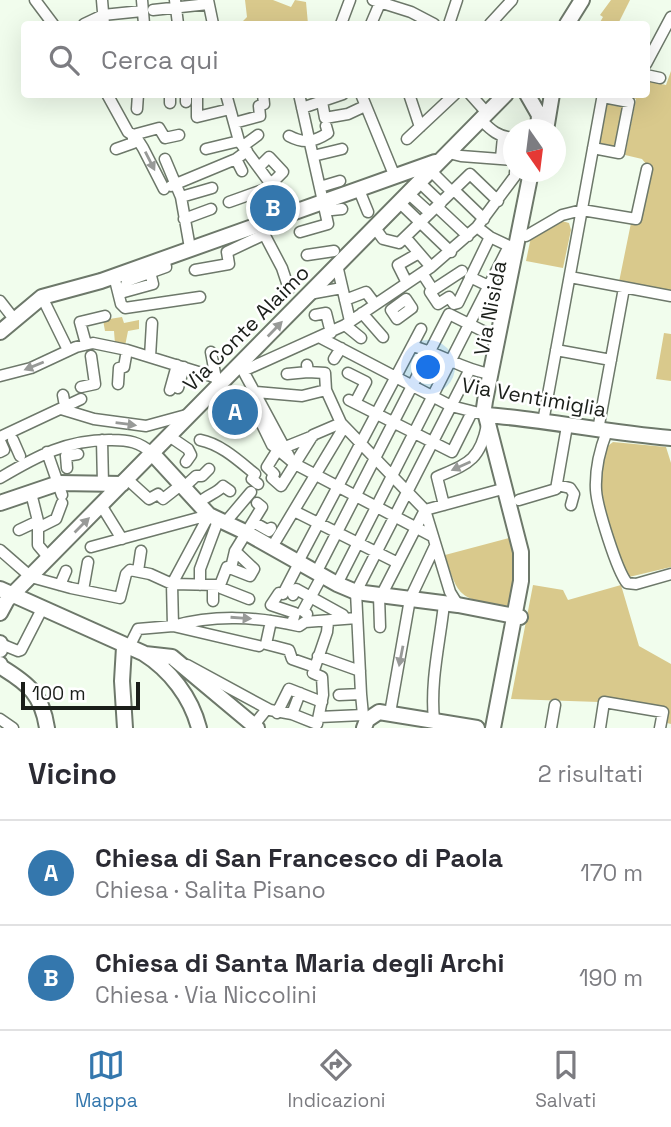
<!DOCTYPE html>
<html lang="it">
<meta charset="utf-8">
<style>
body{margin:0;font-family:"Space Grotesk",sans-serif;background:#f2f2f3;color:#2b2b33}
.compass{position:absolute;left:503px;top:119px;width:63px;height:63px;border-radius:50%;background:#fff;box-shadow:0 7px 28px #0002;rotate:166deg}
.scale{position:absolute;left:21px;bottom:18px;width:119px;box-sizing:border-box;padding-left:7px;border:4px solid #1a1e19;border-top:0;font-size:19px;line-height:24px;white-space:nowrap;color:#1a1e19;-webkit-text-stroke:5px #fff;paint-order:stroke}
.you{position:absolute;left:429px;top:368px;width:24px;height:24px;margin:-18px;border:5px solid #fff;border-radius:50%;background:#1a73e8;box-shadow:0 0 0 10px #1a73e833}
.badge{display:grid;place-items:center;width:46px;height:46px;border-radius:50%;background:#3477ad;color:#fff;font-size:23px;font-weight:700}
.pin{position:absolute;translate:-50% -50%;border:4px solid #fff;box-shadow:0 2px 7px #0006}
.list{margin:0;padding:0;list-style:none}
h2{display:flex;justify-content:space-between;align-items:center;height:91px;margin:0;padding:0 28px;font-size:30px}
h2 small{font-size:23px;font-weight:400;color:#7c7c81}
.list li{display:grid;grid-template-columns:46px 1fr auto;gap:21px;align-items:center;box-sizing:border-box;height:105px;padding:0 28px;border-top:2px solid #e1e1e2}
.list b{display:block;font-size:26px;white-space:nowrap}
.list p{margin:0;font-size:23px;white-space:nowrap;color:#7c7c81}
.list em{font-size:23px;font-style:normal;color:#7c7c81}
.icon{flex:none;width:38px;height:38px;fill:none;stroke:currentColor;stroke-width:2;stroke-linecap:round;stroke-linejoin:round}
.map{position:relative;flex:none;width:671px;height:728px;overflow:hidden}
.search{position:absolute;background:#fff;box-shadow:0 7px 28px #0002;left:21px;right:21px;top:21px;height:77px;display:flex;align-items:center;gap:18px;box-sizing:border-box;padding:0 24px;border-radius:7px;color:#7c7c81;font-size:26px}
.sheet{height:301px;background:#fff}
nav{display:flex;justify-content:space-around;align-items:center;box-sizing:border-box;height:98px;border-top:2px solid #e1e1e2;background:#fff;font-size:19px;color:#7c7c81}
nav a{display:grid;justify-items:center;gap:4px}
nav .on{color:#3477ad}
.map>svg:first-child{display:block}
.green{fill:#d9c98c}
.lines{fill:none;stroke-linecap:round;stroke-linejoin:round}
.street-casing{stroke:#6d786a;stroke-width:13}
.secondary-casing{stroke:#6d786a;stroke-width:18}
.street{stroke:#fff;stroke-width:10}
.secondary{stroke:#fff;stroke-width:14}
.oneway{fill:#989a98}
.labels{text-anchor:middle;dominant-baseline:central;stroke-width:5;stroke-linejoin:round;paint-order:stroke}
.street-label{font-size:21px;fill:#1a1e19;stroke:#fff}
</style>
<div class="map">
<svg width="671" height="728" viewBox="0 0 671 728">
<rect width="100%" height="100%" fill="#f1fded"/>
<path class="green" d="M245,0h28l18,7 4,-7 11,2 2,22h-68l7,-7z
M611,0h19l-12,24h-19l4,-7 -3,-2z
M671,71v220l-52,-9 12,-59 8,1 12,-54 -9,-11 -17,-4 11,-56 -8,-2 1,-2 17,-1 1,-13 19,4z
M606,104l17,3 -7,39 -17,-3z
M562,221l7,2 2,7 -8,38 -37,-7 5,-24z
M122,317l2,6 15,-3v9l-11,2 -3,15 -10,-2 -1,-13h-9l-2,-11z
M664,333l7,1v47l-15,-2z
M613,442l53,5 5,16v104l-42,10 -8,-7 -22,-80 5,-41z
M513,537l3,29 -7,40c-46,-8 -50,-3 -64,-51z
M533,585l30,5 5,10 53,-15 18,61 32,18v60l-4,-1 1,-14 -66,-12 -3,5 -88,-3z"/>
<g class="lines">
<defs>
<path id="street" d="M35,0l18,24
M102,0l2,24
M142,0l2,24
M175,0l3,24
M208,0l5,24
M373,0l38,12 23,12
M153,10l55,-6
M84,24l19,-9 39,-4
M341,24l9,-24
M371,24l9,-21
M449,24l8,-24
M490,24l22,-24
M646,64l25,-47
M646,75l14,3
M107,94l21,38 8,5 7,11 21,41
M197,94v23l33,-8
M226,94l13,47 53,72
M299,94l29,130 -28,8
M361,94l34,83
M409,94l11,33
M470,94l17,19
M186,102v-8
M322,102l3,16 23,-4 17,-8
M170,103v-9
M302,108l41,-14
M137,109l1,-15
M481,120c10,10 17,17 33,18
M234,123l26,-7 -1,-10 5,-2 -1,-10
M289,136c15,8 25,6 39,-3l-2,-7
M407,139l48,-45
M243,146l15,-11
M593,148l26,5 10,-51 -26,-5
M116,149l17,-6v-8l26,-7 6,10 14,-3
M206,149l33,-8
M449,153l12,3 53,4
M313,156l29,-7
M501,158l2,-21
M165,159l16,38 9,51
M236,159l6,12
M259,167l10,-10 14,15 -13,13
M430,170l22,22
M419,182l22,21
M171,186l65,-27 11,-8
M320,187l20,-6
M359,190l9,22
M454,190l30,29
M409,194l21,19
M181,197l31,-9
M330,200l2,10 10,-1
M229,202l42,-15
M400,203l51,49
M437,207l31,29
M184,219l27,-10
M477,227l13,10 23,11
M375,228l8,11 16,4 71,-69 28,27
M262,230l20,38 7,21
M526,236l36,-21 20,-5 54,9 11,-50
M406,238l25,29
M307,255l27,-4
M337,265l13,56
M195,270l34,-6 -2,-12 36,-17
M124,273l3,8 39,-14 -2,-9
M422,273l11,17 -3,2 8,12 11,-7 5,7 4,-1 32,-66
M114,276l7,28 4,4 75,-11
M470,277l35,17
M570,277l101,19
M127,281l-3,11 29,-8 -3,-12
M407,283l-9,-18 21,-12
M433,290l29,-19
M309,294l33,-6
M42,297l26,53
M406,299l6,9 -15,11 -6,-9z
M345,300l21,-8 9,12
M0,301l14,18
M362,313l21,24
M315,315l11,-2 5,20
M345,325l16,13
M321,338l130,68 36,9
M86,344l-6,-22 25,-6
M412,346c29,7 48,23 78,28
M556,350l55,10
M211,352l5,27
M150,357l2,-34
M334,359l7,-11
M240,365l49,91
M307,365l1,7 17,1 1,17 15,33 84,87 25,82 8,13
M243,371l102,-46 86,-58 46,-40 38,-51v-4
M348,373l18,9 -11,21
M287,374l21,-2
M0,376l31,-8 45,-21 17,-4 34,7 97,30
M118,384l1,-16 5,-1 3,-17
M81,387l14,-3 -4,-28
M178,388l6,-21
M170,390l7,-25
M256,392l46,4 24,-6
M63,395l2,11
M250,400l22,45 23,19 137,72
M349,400l103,52 20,-40
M61,409l33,10 52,7 44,-12
M543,422l60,-328
M598,430l26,-142
M607,431c-7,18 -12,40 -11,59 1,17 21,81 31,93l9,1 35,-10
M169,436l19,13 3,6 -5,7
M0,437l81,-38
M13,440l7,16
M102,440l1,44
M200,440c21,4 39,21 55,34l-3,5 6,5
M0,441l4,9 -4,2
M278,450l35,-14
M277,451l-10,16 7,7 -2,4 9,8 32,-51 28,-12
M47,452l15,43
M67,468l-1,-12 12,-2
M0,478c37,-22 68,-39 112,-38 17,0 27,2 40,13
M127,479l22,20 9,-5 5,5 14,-11
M557,485l13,3 4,6 -3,11
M184,487l12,-11h6l7,-7
M31,493l7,28v24l11,13
M519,500l37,-11 11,-63
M199,503c9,-9 17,-9 24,-17l7,5
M101,505l21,34
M444,505l-7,-28c30,-13 43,-16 50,-52
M294,511l104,52
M229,518l22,-26
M253,522l16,9 2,-3
M38,528l18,-9 6,-16
M19,530l19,-9
M246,533l16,-26 -5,-4
M91,547l118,-32
M272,547l69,-115 5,-4
M0,550l31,27 40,11 49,10 6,-24 4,-4 20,4 22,10 48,1 7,-18 23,9 4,-7 -19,-18
M298,562l123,-233
M231,568l4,-17 8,-13
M138,571l3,-20
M316,573l133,-259 48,24
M337,584l172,-338
M60,585l6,-14
M200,585v-16l16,-43
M220,585l1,3 28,11
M83,590l5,-28
M293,595l3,-6 47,26 2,4
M379,596l1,31
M381,596l44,-86 81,-22
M213,601v-16
M307,614l-4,-3 19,-35
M271,621l-5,23 23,6 3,9 23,8
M292,624l3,-11 -24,-8 8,-12 4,1 16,-31
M173,626c43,-12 84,-9 126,0l6,-4 52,-4
M173,626l-1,-42 37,-69
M1,644l17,7 3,-1 21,-41
M128,649l10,-20 35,-3 86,20
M318,656l42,15
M187,665l83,45 22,4 25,10 6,-29 -1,-18 -9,-4 14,-41 1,-10
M339,695l22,-1
M277,713l12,-24 33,13
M390,713l20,-114 25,-53
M292,714l8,-21
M319,717l44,-2
M0,719l13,9
M367,720l-4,-5 -2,-21 -5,-102 113,-221
M434,720c-4,-39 6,-78 10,-116
M254,725l12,-15
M551,728l4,-23
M600,728l4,-26 59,10 -3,16"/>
<path id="secondary" d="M567,24l15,-24
M527,94l12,21 -1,15
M546,130l6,-36
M0,332l42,-35 59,-16 334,-119
M487,415c61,5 122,18 184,23
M152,453l57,62 34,16 94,53 19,8 102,13 62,12
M0,503l59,-20 63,1
M0,589l143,64c27,17 48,44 56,75
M0,613l7,-13 499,-506
M0,643v7
M124,647l-2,34 3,47
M145,654l27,3 85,71
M0,664l1,3c28,17 41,28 46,61
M364,728l3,-8 12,-8 98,16
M493,728l28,-147v-29l-37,-144 1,-7 46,-229"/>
</defs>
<use href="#street" class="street-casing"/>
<use href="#secondary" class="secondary-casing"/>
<use href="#street" class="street"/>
<use href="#secondary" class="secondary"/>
</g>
<defs><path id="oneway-solid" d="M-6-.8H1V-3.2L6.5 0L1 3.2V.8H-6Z" transform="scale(1.75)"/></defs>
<g class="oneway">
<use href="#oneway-solid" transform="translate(150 161) rotate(63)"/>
<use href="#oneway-solid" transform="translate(275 329) rotate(-46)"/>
<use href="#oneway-solid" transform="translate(34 366) rotate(158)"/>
<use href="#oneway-solid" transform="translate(126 424) rotate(7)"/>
<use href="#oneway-solid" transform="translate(461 466) rotate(156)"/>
<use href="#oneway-solid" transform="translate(82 525) rotate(-45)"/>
<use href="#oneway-solid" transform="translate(241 618) rotate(4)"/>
<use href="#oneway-solid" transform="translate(401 656) rotate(101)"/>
</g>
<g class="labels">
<g class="street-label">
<text transform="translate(490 308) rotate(-79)">Via Nisida</text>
<text transform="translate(246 328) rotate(-45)">Via Conte Alaimo</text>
<text transform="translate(534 397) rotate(10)">Via Ventimiglia</text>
</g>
</g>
</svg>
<svg class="compass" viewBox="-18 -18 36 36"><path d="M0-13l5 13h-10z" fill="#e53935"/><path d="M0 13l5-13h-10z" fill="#7c7c81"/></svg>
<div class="scale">100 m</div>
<div class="you"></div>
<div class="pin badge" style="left:235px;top:412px">A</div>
<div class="pin badge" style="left:273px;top:208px">B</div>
<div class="search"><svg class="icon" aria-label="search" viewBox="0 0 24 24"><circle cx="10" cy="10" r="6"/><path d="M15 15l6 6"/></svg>Cerca qui</div>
</div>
<section class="sheet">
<h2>Vicino<small>2 risultati</small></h2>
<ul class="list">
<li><span class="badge">A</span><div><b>Chiesa di San Francesco di Paola</b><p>Chiesa · Salita Pisano</p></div><em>170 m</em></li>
<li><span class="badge">B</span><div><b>Chiesa di Santa Maria degli Archi</b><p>Chiesa · Via Niccolini</p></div><em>190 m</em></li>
</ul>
</section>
<nav>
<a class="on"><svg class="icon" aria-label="map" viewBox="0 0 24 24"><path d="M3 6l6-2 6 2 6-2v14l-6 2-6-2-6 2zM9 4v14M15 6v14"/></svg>Mappa</a>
<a><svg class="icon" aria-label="directions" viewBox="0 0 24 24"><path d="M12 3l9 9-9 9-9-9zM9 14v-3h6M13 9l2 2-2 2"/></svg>Indicazioni</a>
<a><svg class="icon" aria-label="saved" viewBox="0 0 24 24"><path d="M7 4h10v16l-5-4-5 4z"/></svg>Salvati</a>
</nav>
